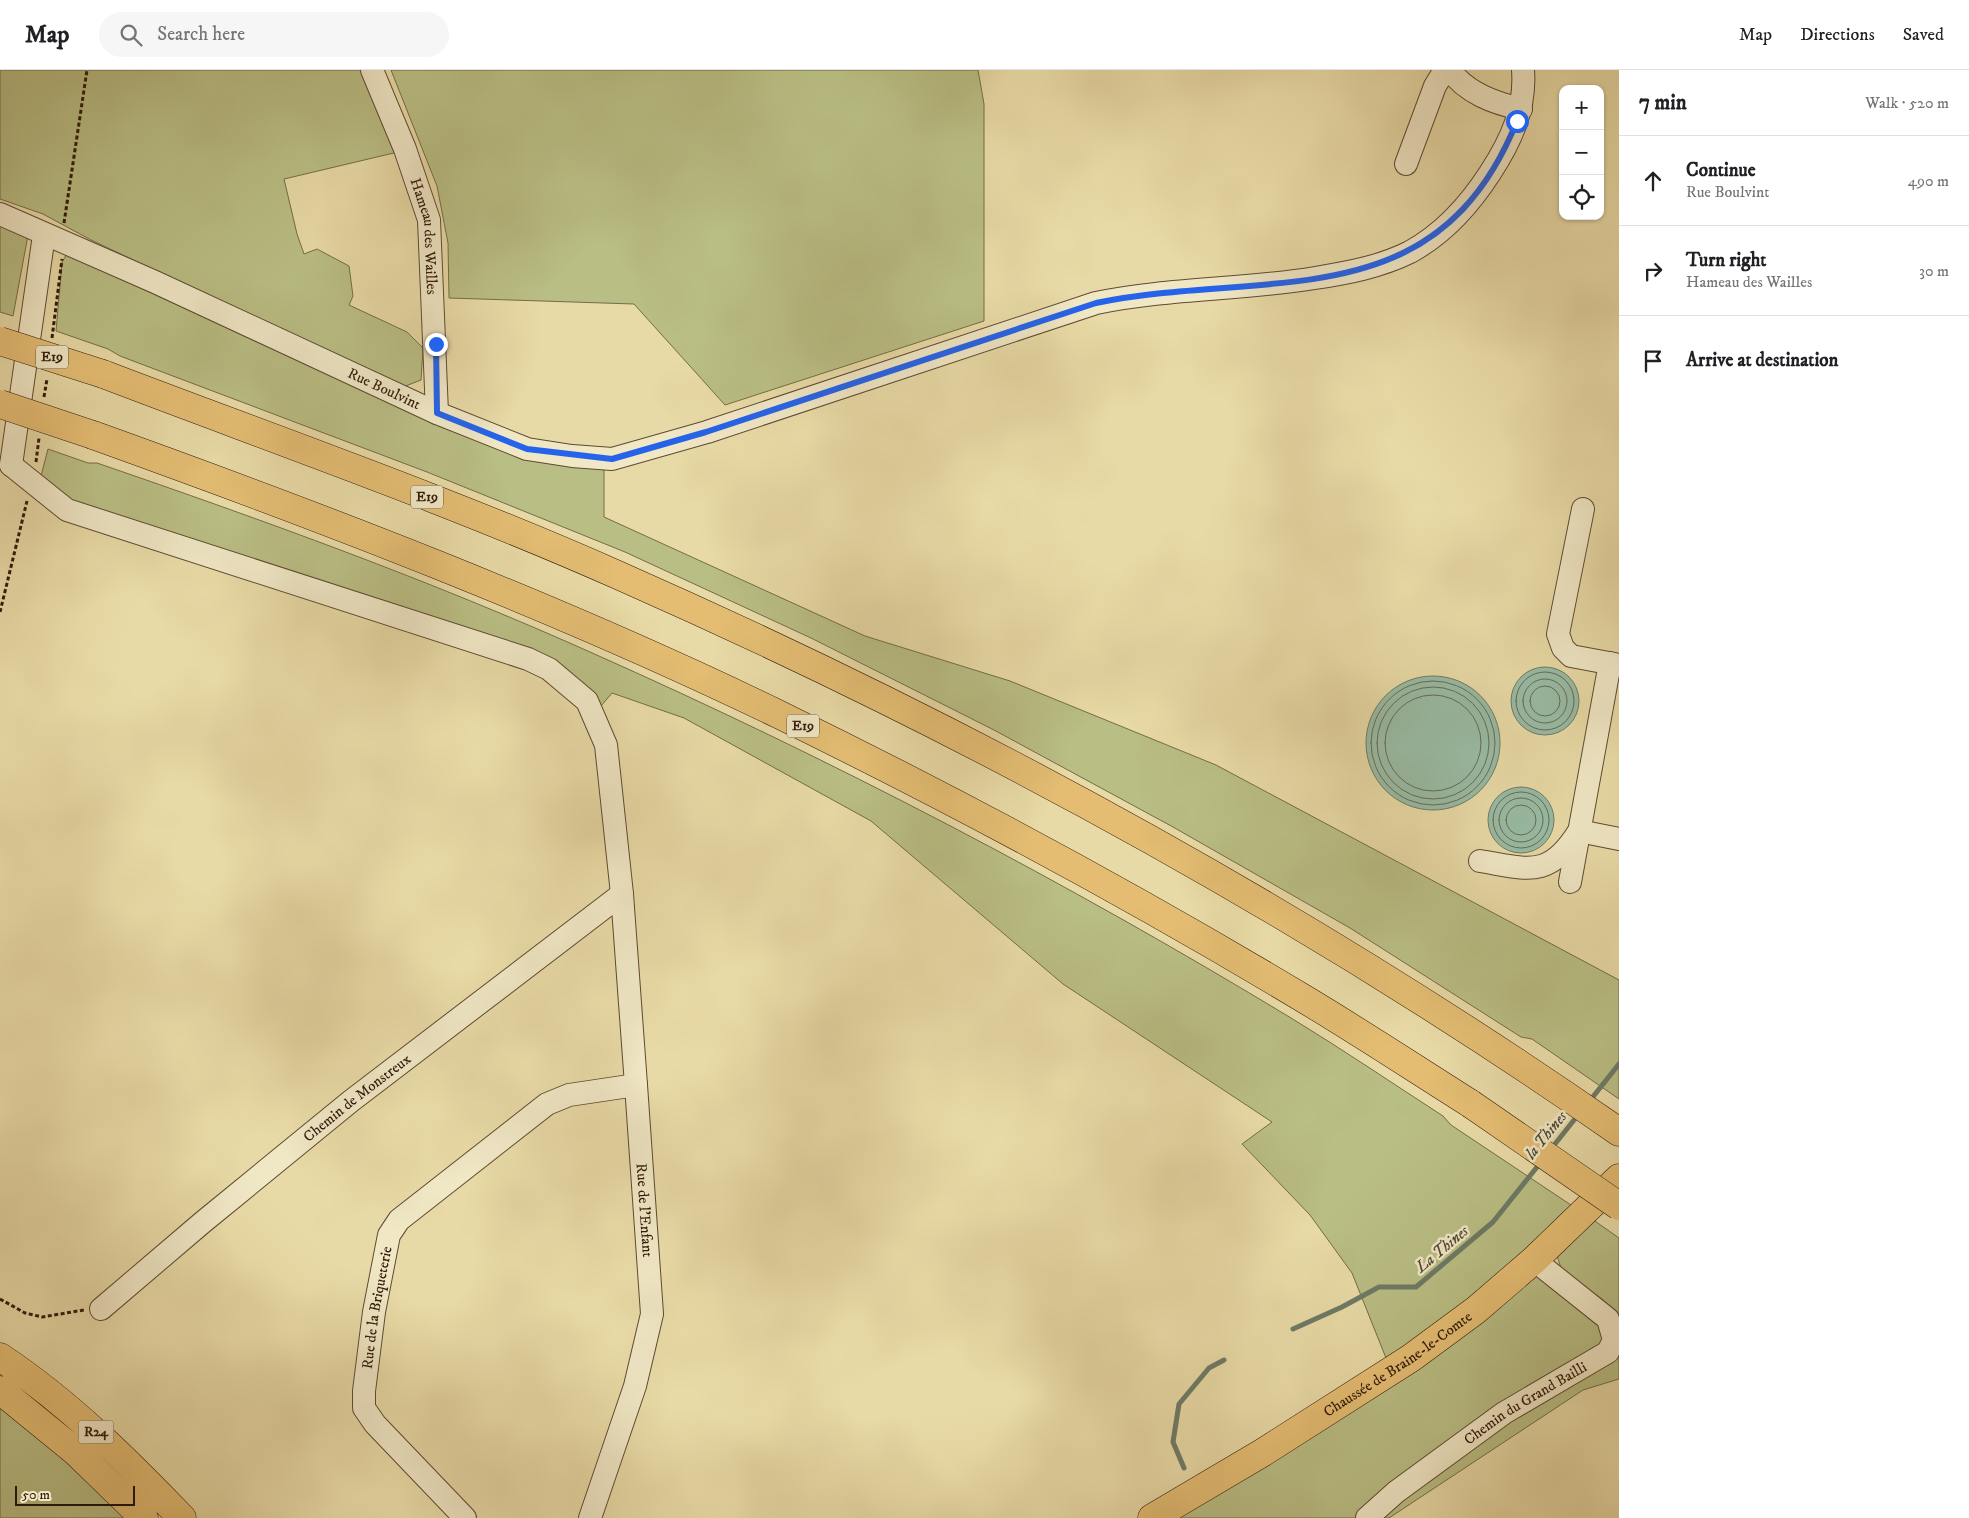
<!DOCTYPE html>
<meta charset="utf-8">
<style>
body{margin:0;font-family:"IM FELL DW Pica",serif;background:#f6f6f6;color:#202124}
.controls{position:absolute;right:15px;top:15px;display:grid;overflow:hidden;border-radius:10px;box-shadow:0 1px 4px #0004}
.controls button{width:45px;height:45px;display:grid;place-items:center;padding:0;border:0;border-bottom:1px solid #e0e0e0;background:#fff;color:#202124;font:25px sans-serif}
.scale{position:absolute;left:15px;bottom:12px;width:120px;box-sizing:border-box;padding-left:5px;border:2px solid #301a0b;border-top:0;font-size:14px;line-height:18px;white-space:nowrap;color:#301a0b;-webkit-text-stroke:4px #f0e7c5;paint-order:stroke}
.stop{position:absolute;width:15px;height:15px;margin:-11px;border:4px solid #2563eb;border-radius:50%;background:#fff}
.stop.end{background:#2563eb;border-color:#fff;box-shadow:0 1px 5px #0008}
.list{margin:0;padding:0;list-style:none}
h2{display:flex;justify-content:space-between;align-items:center;height:65px;margin:0;padding:0 20px;font-size:21px}
h2 small{font-size:16px;font-weight:400;color:#757577}
.list li{display:grid;grid-template-columns:32px 1fr auto;gap:15px;align-items:center;box-sizing:border-box;height:90px;padding:0 20px;border-top:1px solid #e0e0e0}
.list b{display:block;font-size:19px;white-space:nowrap}
.list p{margin:0;font-size:16px;white-space:nowrap;color:#757577}
.list em{font-size:16px;font-style:normal;color:#757577}
.icon{flex:none;width:28px;height:28px;fill:none;stroke:currentColor;stroke-width:2;stroke-linecap:round;stroke-linejoin:round}
.map{position:relative;flex:none;width:1619px;height:1448px;overflow:hidden}
header{display:flex;align-items:center;gap:30px;box-sizing:border-box;height:70px;padding:0 25px;background:#fff;border-bottom:1px solid #e0e0e0}
header strong{font-size:24px}
nav{display:flex;gap:28px;margin-inline-start:auto;font-size:18px}
.search{width:350px;height:45px;background:#f6f6f6;display:flex;align-items:center;gap:12px;box-sizing:border-box;padding:0 18px;border-radius:28px;color:#757577;font-size:19px}
main{display:flex}
aside{flex:1;background:#fff}
.map>svg:first-child{display:block}
.green{fill:#b9be84;stroke:#746c48}
.water{fill:#98bba4;stroke:#6e7b67}
.lines{fill:none;stroke-linecap:round;stroke-linejoin:round}
.shore{stroke:#646a58;stroke-width:1}
.stream{stroke:#6e7b67;stroke-width:5}
.minor-casing{stroke:#5e4a32;stroke-width:24}
.major-casing{stroke:#301a0b;stroke-width:29}
.highway-casing{stroke:#301a0b;stroke-width:29}
.path{stroke:#301a0b;stroke-width:3;stroke-dasharray:4 2.5;stroke-linecap:butt}
.minor{stroke:#f0e7c5;stroke-width:22}
.major{stroke:#e4bd73;stroke-width:28}
.highway{stroke:#e4bd73;stroke-width:28}
.highway-bridge-casing{stroke:#301a0b;stroke-width:29;stroke-linecap:butt}
.highway-bridge{stroke:#e4bd73;stroke-width:28}
.route{stroke:#2563eb;stroke-width:6}
.labels{text-anchor:middle;dominant-baseline:central;stroke-width:5;stroke-linejoin:round;paint-order:stroke}
.shield{fill:#f0e7c5;stroke:#6a5843;stroke-width:1}
.shield-label{font-size:14px;font-weight:bold;fill:#301a0b}
.street-label{font-size:15px;fill:#301a0b;stroke:#f0e7c5}
.water-label{font-size:16px;font-style:italic;fill:#4f4a39;stroke:#f0e7c5}
</style>
<header>
<strong>Map</strong>
<div class="search"><svg class="icon" aria-label="search" viewBox="0 0 24 24"><circle cx="10" cy="10" r="6"/><path d="M15 15l6 6"/></svg>Search here</div>
<nav><a>Map</a><a>Directions</a><a>Saved</a></nav>
</header>
<main>
<div class="map">
<svg width="1619" height="1448" viewBox="0 0 1619 1448">
<rect width="100%" height="100%" fill="#e8daa6"/>
<filter id="stains"><feTurbulence type="fractalNoise" baseFrequency=".004" numOctaves="4"/><feColorMatrix values="0 0 0 0 .2 0 0 0 0 .09 0 0 0 0 .02 0 0 0 .5 -.17"/></filter>
<radialGradient id="worn" r=".72"><stop offset=".6" stop-color="#630" stop-opacity="0"/><stop offset="1" stop-color="#630" stop-opacity=".3"/></radialGradient>
<path class="green" d="M0,0h362l36,82 -114,27 13,55 7,20 13,-5 32,17 4,30 -4,9 58,27 16,16 -2,32 -18,7 -312,-147 -48,-26 -43,-15z
M391,0h587l6,34v217l-259,84 -91,-101 -185,-6 -1,-55 -11,-57z
M0,149l28,16 -15,81 -13,-4z
M67,184l321,148 216,65v50l261,119 145,45 206,84 403,215v119l-87,-60 -11,-2 -171,-109 -177,-101 -179,-97 -183,-92 -186,-86 -198,-80 -307,-116 -12,-7 -52,-18 6,-69z
M48,379l40,14h9c166,57 332,117 493,189 241,107 475,229 701,366 51,31 101,65 152,98l8,9 126,84 -43,51 85,86v33l-36,11 -194,128h-244l241,-160 -34,-85 -42,-58 -68,-71 30,-22 -209,-138 -192,-163 -187,-103 -72,-25 -11,13 -41,-39 -495,-167 -24,-24z
M1592,1149l27,19v80c-5,-6 -10,-13 -16,-18 -23,-18 -38,-12 -46,-45z
M0,1320l144,128h-144z"/>
<path class="water" d="M1511 631a34 34 0 1 1 68 0a34 34 0 1 1-68 0Z
M1366 673a67 67 0 1 1 134 0a67 67 0 1 1-134 0Z
M1488 750a33 33 0 1 1 66 0a33 33 0 1 1-66 0Z"/>
<g class="lines">
<path class="shore" d="M1516 631a29 29 0 1 1 58 0a29 29 0 1 1-58 0Z
M1523 631a22 22 0 1 1 44 0a22 22 0 1 1-44 0Z
M1371 673a62 62 0 1 1 124 0a62 62 0 1 1-124 0Z
M1530 631a15 15 0 1 1 30 0a15 15 0 1 1-30 0Z
M1377 673a56 56 0 1 1 112 0a56 56 0 1 1-112 0Z
M1385 673a48 48 0 1 1 96 0a48 48 0 1 1-96 0Z
M1493 750a28 28 0 1 1 56 0a28 28 0 1 1-56 0Z
M1499 750a22 22 0 1 1 44 0a22 22 0 1 1-44 0Z
M1506 750a15 15 0 1 1 30 0a15 15 0 1 1-30 0Z"/>
<path class="stream" d="M1588,1033l31,-39
M1551,1079l27,-34
M1293,1259l49,-22 37,-20h37l77,-65 48,-60
M1184,1398l-11,-26 6,-38 30,-36 15,-8"/>
<defs>
<g id="minor">
<path id="s1" d="M372,0l33,79 24,71 8,193"/>
<path d="M1450,0c16,23 44,33 71,39"/>
<path d="M1406,94l29,-78 10,-16"/>
<path id="s2" d="M0,144l155,68 282,131 90,36 45,7 40,3 95,-27 389,-129c72,-15 146,-13 219,-25 32,-5 65,-11 95,-26 33,-18 60,-48 80,-79 21,-32 36,-65 33,-103"/>
<path id="s3" d="M11,395l56,45 461,149 21,10 38,32 19,44 16,149 14,191 16,229 -17,72 -45,132"/>
<path d="M11,395l33,-230"/>
<path d="M1583,439l-25,125 5,14 8,8 48,9"/>
<path d="M1480,791c49,8 69,18 99,-30l40,8"/>
<path d="M1570,812l40,-219"/>
<path id="s4" d="M101,1239l102,-87 148,-121 271,-207"/>
<path id="s5" d="M465,1448l-90,-94 -11,-16v-17l10,-79 15,-77 10,-15 148,-116 22,-9 67,-10"/>
<path id="s6" d="M1367,1448l29,-26 108,-79 104,-61 6,-12 -6,-21 -74,-59"/>
</g>
<g id="major">
<path id="s7" d="M1152,1448l110,-65 149,-95 65,-48 58,-50 85,-82"/>
</g>
<path id="highway" d="M103,304c173,66 348,127 517,202 349,154 686,338 999,556
M93,365c231,83 464,172 685,279 178,87 353,181 523,283 57,34 113,71 170,107
M0,1287c68,45 125,102 182,161
M0,1320l76,62 68,66"/>
</defs>
<use href="#minor" class="minor-casing"/>
<use href="#major" class="major-casing"/>
<use href="#highway" class="highway-casing"/>
<path class="path" d="M64,153l23,-153
M52,268l10,-79
M44,327l3,-18
M36,392l3,-24
M0,542l27,-111
M0,1229l25,14 17,4 42,-7"/>
<use href="#minor" class="minor"/>
<use href="#major" class="major"/>
<use href="#highway" class="highway"/>
<defs>
<path id="highway-bridge" d="M0,271l103,33
M0,334l93,31
M1471,1034l148,102"/>
</defs>
<use href="#highway-bridge" class="highway-bridge-casing"/>
<use href="#highway-bridge" class="highway-bridge"/>
</g>
<g class="lines">
<path class="route" d="M436,274l1,69 90,36 85,10 94,-27 390,-129c169,-35 340,19 421,-182"/>
</g>
<g class="labels">
<g class="shield">
<rect x="36" y="275.5" width="32" height="23" rx="4"/>
<rect x="411" y="415.5" width="32" height="23" rx="4"/>
<rect x="787" y="644.5" width="32" height="23" rx="4"/>
<rect x="78.5" y="1350.5" width="35" height="23" rx="4"/>
</g>
<g class="shield-label">
<text x="52" y="287">E19</text>
<text x="427" y="427">E19</text>
<text x="803" y="656">E19</text>
<text x="96" y="1362">R24</text>
</g>
<g class="street-label">
<text stroke="none"><textPath href="#s1" startOffset="176">Hameau des Wailles</textPath></text>
<text stroke="none"><textPath href="#s2" startOffset="422">Rue Boulvint</textPath></text>
<text stroke="none"><textPath href="#s4" startOffset="332">Chemin de Monstreux</textPath></text>
<text stroke="none"><textPath href="#s3" startOffset="1144">Rue de l'Enfant</textPath></text>
<text stroke="none"><textPath href="#s5" startOffset="251">Rue de la Briqueterie</textPath></text>
<text stroke="none"><textPath href="#s7" startOffset="290">Chaussée de Braine-le-Comte</textPath></text>
<text stroke="none"><textPath href="#s6" startOffset="196">Chemin du Grand Bailli</textPath></text>
</g>
<g class="water-label">
<text transform="translate(1546 1065) rotate(-51)">la Thines</text>
<text transform="translate(1442 1179) rotate(-40)">La Thines</text>
</g>
</g>
<rect width="100%" height="100%" filter="url(#stains)"/>
<rect width="100%" height="100%" fill="url(#worn)"/>
</svg>
<div class="controls">
<button>+</button>
<button>−</button>
<button><svg class="icon" aria-label="locate" viewBox="0 0 24 24"><circle cx="12" cy="12" r="6"/><path d="M12 2v4M12 18v4M2 12h4M18 12h4"/></svg></button>
</div>
<div class="scale">50 m</div>
<div class="stop" style="left:1517px;top:51px"></div>
<div class="stop end" style="left:436px;top:274px"></div>
</div>
<aside>
<h2>7 min<small>Walk · 520 m</small></h2>
<ul class="list">
<li><svg class="icon" aria-label="ahead" viewBox="0 0 24 24"><path d="M12 20V5M6 11l6-6 6 6"/></svg><div><b>Continue</b><p>Rue Boulvint</p></div><em>490 m</em></li>
<li><svg class="icon" aria-label="right" viewBox="0 0 24 24"><path d="M7 20v-9h11M14 6l5 5-5 5"/></svg><div><b>Turn right</b><p>Hameau des Wailles</p></div><em>30 m</em></li>
<li><svg class="icon" aria-label="arrive" viewBox="0 0 24 24"><path d="M6 21V4h12l-3 4 3 4H6"/></svg><div><b>Arrive at destination</b></div></li>
</ul>
</aside>
</main>
